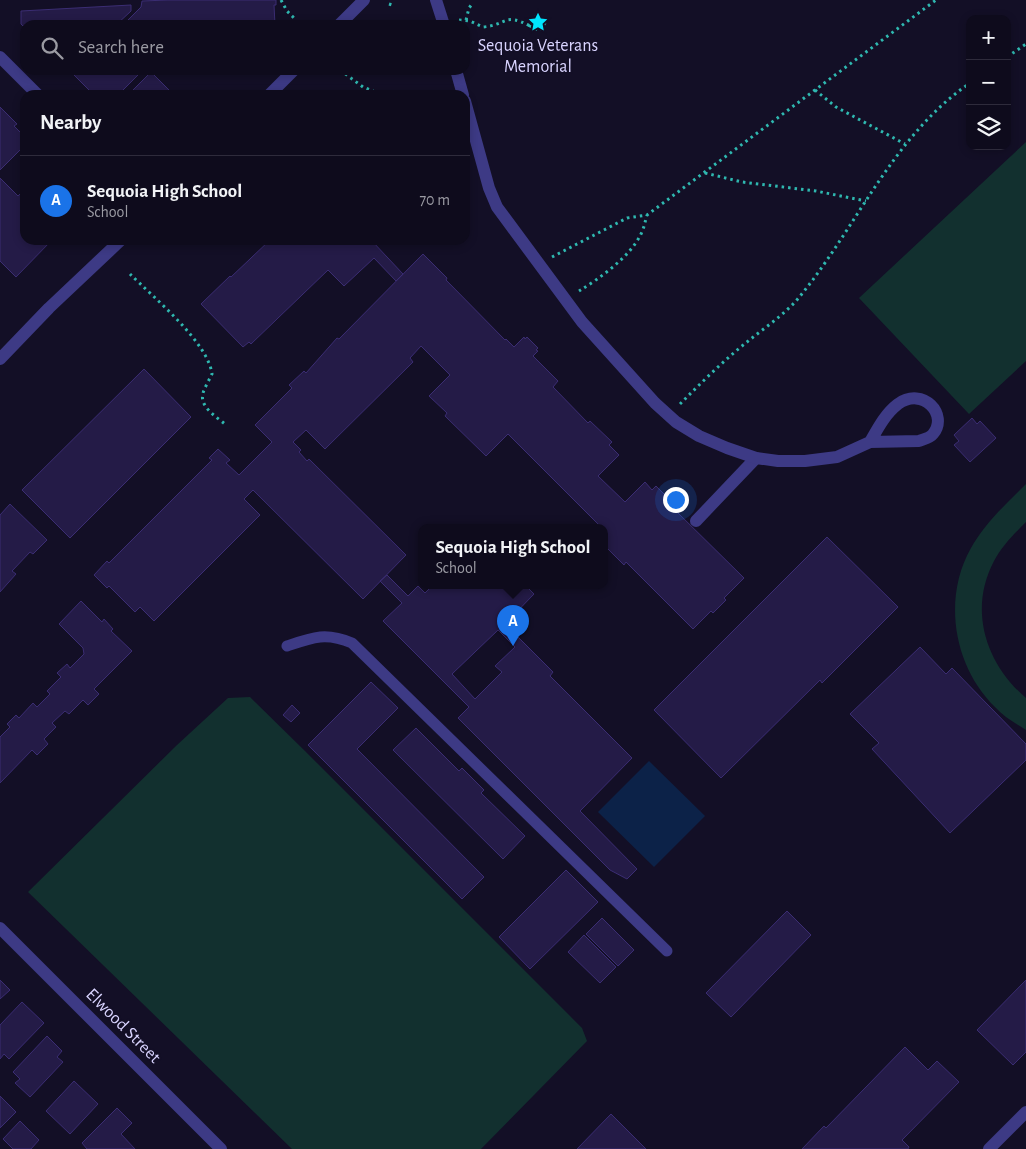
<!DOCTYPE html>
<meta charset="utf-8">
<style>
body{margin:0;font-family:"Alegreya Sans",sans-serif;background:#1c1929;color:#f1f3f6}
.controls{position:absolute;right:15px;top:15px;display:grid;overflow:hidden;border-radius:10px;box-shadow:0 2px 8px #0003}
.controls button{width:45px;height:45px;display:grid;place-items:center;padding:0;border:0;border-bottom:1px solid #2e2b3b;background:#0e0b1c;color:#f1f3f6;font:25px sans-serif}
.you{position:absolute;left:675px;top:499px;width:18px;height:18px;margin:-12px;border:4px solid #fff;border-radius:50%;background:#1a73e8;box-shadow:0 0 0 8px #1a73e833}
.badge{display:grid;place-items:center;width:32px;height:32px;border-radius:50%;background:#1a73e8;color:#fff;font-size:16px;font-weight:700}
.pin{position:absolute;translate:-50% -41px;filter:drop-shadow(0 1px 2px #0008)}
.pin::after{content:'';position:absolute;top:26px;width:18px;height:15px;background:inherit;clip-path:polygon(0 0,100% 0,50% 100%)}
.popup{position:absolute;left:418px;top:524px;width:190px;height:65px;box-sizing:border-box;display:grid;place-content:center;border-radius:10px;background:#0e0b1c;filter:drop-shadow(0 1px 4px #0005);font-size:16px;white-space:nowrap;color:#9b9ba3}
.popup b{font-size:19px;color:#f1f3f6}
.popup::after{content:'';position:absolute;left:50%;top:100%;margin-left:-10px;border:10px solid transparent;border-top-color:#0e0b1c}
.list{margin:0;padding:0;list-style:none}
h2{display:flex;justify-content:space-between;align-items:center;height:65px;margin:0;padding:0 20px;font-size:21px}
h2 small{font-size:16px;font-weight:400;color:#9b9ba3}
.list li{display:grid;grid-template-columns:32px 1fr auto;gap:15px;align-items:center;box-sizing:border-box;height:90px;padding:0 20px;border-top:1px solid #2e2b3b}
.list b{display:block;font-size:19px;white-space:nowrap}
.list p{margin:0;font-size:16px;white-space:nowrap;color:#9b9ba3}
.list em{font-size:16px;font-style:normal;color:#9b9ba3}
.icon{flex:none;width:28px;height:28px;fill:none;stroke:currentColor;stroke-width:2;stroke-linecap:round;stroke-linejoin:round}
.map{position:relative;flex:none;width:1026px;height:1149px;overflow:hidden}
.search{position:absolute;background:#0e0b1c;box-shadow:0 2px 8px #0003;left:20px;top:20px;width:450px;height:55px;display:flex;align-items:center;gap:12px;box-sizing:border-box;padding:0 18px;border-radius:15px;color:#9b9ba3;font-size:19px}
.panel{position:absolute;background:#0e0b1c;box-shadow:0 2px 8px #0003;left:20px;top:90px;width:450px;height:155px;border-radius:15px}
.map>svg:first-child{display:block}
.green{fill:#12302f}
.water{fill:#0c2248}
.building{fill:#241b47;stroke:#3b2d73;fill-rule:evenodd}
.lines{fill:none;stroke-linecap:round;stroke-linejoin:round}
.path{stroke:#2fb8b0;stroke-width:3;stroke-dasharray:2.5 4;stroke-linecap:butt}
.service{stroke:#3d3a85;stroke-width:11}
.pedestrian{stroke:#3d3a85;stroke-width:12}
.minor{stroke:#3d3a85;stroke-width:12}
.tertiary{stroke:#3d3a85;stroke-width:12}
.labels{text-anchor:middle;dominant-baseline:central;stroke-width:4;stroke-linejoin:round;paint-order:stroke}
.poi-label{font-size:18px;fill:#d9d4ff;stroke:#130f26}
.street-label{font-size:18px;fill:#d9d4ff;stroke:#130f26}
</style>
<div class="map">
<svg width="1026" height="1149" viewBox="0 0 1026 1149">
<rect width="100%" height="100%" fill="#130f26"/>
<path class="green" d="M1026,142v219l-57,53 -110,-116z
M1026,484v38c-12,12 -24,24 -32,39 -26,49 -8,103 32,137v32c-11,-7 -22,-13 -31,-23 -41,-40 -53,-108 -24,-159 14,-25 35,-44 55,-64z
M250,697l55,54 277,277 5,13 -106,108h-189l-264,-257 149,-147 51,-47z"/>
<path class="water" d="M649,761l56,55 -51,51 -56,-55z"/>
<path class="building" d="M168,0h108v5h-2l1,20h-152l18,-18 1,-6z
M131,5v6l-15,14h-91v3l-4,-4v-13z
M78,70h65l-25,25h-24l-21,-21z
M151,72l20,20 -3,3h-40z
M0,107l17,17 -3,2 11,11v16l-4,-4 -21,21z
M0,178l18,18 7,-7v51h27l-36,37 -16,-16z
M270,240h103l-1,1 31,33 -7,7 -22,-23 -30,28 -16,-16 -77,74 -2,-2 -6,5 -42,-43 29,-28 1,1z
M423,254l24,24 -1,2 59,60 1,-1 8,8 10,-10 1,2 2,-2 11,11 -2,2 2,1 -5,5 25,25 -5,6 35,36 2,-2 22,21 -3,3 10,10 -21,21 27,26 20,-20 7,8 4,-4 23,23 -3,2 68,67 -20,20 2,2 -13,13 -2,-2 -18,18 -67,-67 -2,3 -20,-20v-8l3,-3 -3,-3v-4h-3l-93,-93 -22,22 -41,-40 2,-3 -18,-17 21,-21 -29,-29 -11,12 3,4 -88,87 -19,-19 -13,12 8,8 -2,2 8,9 2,-2 97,96 -43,44 -110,-109 -9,9 16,16 -106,106 -14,-14 -5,5 -26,-26 -2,2 -13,-13 13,-14 2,2 103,-103 -3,-2 9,-9 12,11 -4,3 13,12 33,-33 -17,-17 37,-37 -3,-3 15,-14 2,2 31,-35 2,1z
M144,369l47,48 -121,121 -48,-48z
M972,418l5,6 3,-3 16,17 -26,24 -16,-17 5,-4 -5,-6z
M10,504l37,36 -14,14 -3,-2 -18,19 4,3 -16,18v-77z
M827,537l71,70 -76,76 -2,-3 -99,98 -67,-68z
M387,575l21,21 10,-10 7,7 8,-8h95l-2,1 8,8 -29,30 48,48 -3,4 82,82 -52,53 57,58 -10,10 -17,-9 -152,-152 11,-11 -86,-86 19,-18 -22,-22zM498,630l17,17 -20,19 7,6 -27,27 -23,-25z
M81,601l21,21 2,-3 9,10 -2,2 21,20 -38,38 5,5 -11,11 -5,-5 -14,14 -4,-3 -13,12 4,4 -12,12 4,5 -11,11 -5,-5 -32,33v-46l10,-10 -3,-3 9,-9 3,3 14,-15 4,4 13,-13 -3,-3 14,-14 -4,-4 10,-9 3,4 14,-14 -1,-6 -24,-24z
M920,647l26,27 6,-6 74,76v16l-76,73 -78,-84 7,-6 -29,-29z
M371,682l27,26 -41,41 127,128 -22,22 -154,-154z
M292,705l8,8 -9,9 -8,-7z
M416,728l43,43 3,-3 22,22 -3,3 44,43 -22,23 -110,-109z
M566,870l32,32 -68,67 -31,-32z
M787,911l24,24 -80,82 -25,-24z
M602,918l32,32 -16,16 -32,-32z
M584,935l32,32 -16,16 -32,-31z
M0,980l10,10 -10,9z
M1026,980v72l-13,13 -36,-35z
M22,1002l22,21 -35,36 -5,-5 -4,5v-34z
M47,1036l15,15 -5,6 6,5 -33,35 -15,-14 5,-4 -7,-7z
M905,1047l23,23 9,-9 22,21 -57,58 7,7 -1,2h-106l22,-23 2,2z
M74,1081l24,23 -28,30 -24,-23z
M0,1096l16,16 -16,16z
M117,1108l15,15 -11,11 14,15h-48l-5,-6z
M611,1114l35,35h-69z
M20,1121l19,19 -8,9h-18l-10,-10z"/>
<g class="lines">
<path class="path" d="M281,0l6,11 8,8
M389,4l3,1
M536,16l10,5 -6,10 -10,-5z
M459,20l11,1 13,6c24,-2 21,-15 47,-1
M466,20l3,-12 3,-4
M1007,57l19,-13
M340,70l23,17 20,8
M815,90l21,17 69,37
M705,173l37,9 74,9 50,10
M552,257l75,-39 20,-3 289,-215
M130,274c23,23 78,68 82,100 -3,6 -7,13 -9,19 -4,14 14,24 23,32
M579,291c21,-13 51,-34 62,-57 3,-6 4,-12 6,-19
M680,404c21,-21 43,-43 67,-62 16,-13 34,-25 49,-41 60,-71 95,-164 174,-218"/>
<path class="service" d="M287,646c26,-9 39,-14 65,-3l315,308"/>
<path class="pedestrian" d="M696,521l60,-63"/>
<path class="minor" d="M436,0l8,25
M0,57l38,38
M456,70l7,25
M465,101l24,87 8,19 85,115 73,81 21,19 23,14 28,12 29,10 22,3h27l32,-4 33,-15 49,-1c5,-2 11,-3 14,-7 16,-19 -10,-48 -35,-30 -13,10 -20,24 -28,38
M0,928l221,221
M989,1149l37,-37"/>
<path class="tertiary" d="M339,25l25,-25
M269,95l25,-25
M0,359l49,-51 72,-68"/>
</g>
<defs>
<symbol id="sight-bare" viewBox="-9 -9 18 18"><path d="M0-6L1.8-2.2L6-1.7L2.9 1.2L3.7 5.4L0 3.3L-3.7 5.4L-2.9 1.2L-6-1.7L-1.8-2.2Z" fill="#00e5ff" stroke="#130f26" stroke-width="2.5" paint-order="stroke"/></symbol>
</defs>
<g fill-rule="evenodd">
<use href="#sight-bare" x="524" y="8" width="28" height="28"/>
</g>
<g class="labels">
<g class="poi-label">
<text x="538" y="46">Sequoia Veterans<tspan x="538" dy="21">Memorial</tspan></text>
</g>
<g class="street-label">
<text transform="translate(123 1026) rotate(45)">Elwood Street</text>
</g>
</g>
</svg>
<div class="controls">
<button>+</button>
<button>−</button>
<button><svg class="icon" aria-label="layers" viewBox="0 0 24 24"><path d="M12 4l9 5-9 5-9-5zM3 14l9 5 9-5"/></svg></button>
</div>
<div class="you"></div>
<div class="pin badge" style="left:513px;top:646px">A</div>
<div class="popup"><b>Sequoia High School</b>School</div>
<div class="search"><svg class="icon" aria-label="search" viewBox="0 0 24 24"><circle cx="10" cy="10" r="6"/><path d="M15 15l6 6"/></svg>Search here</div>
<section class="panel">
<h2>Nearby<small></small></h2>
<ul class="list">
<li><span class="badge">A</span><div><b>Sequoia High School</b><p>School</p></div><em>70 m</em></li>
</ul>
</section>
</div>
